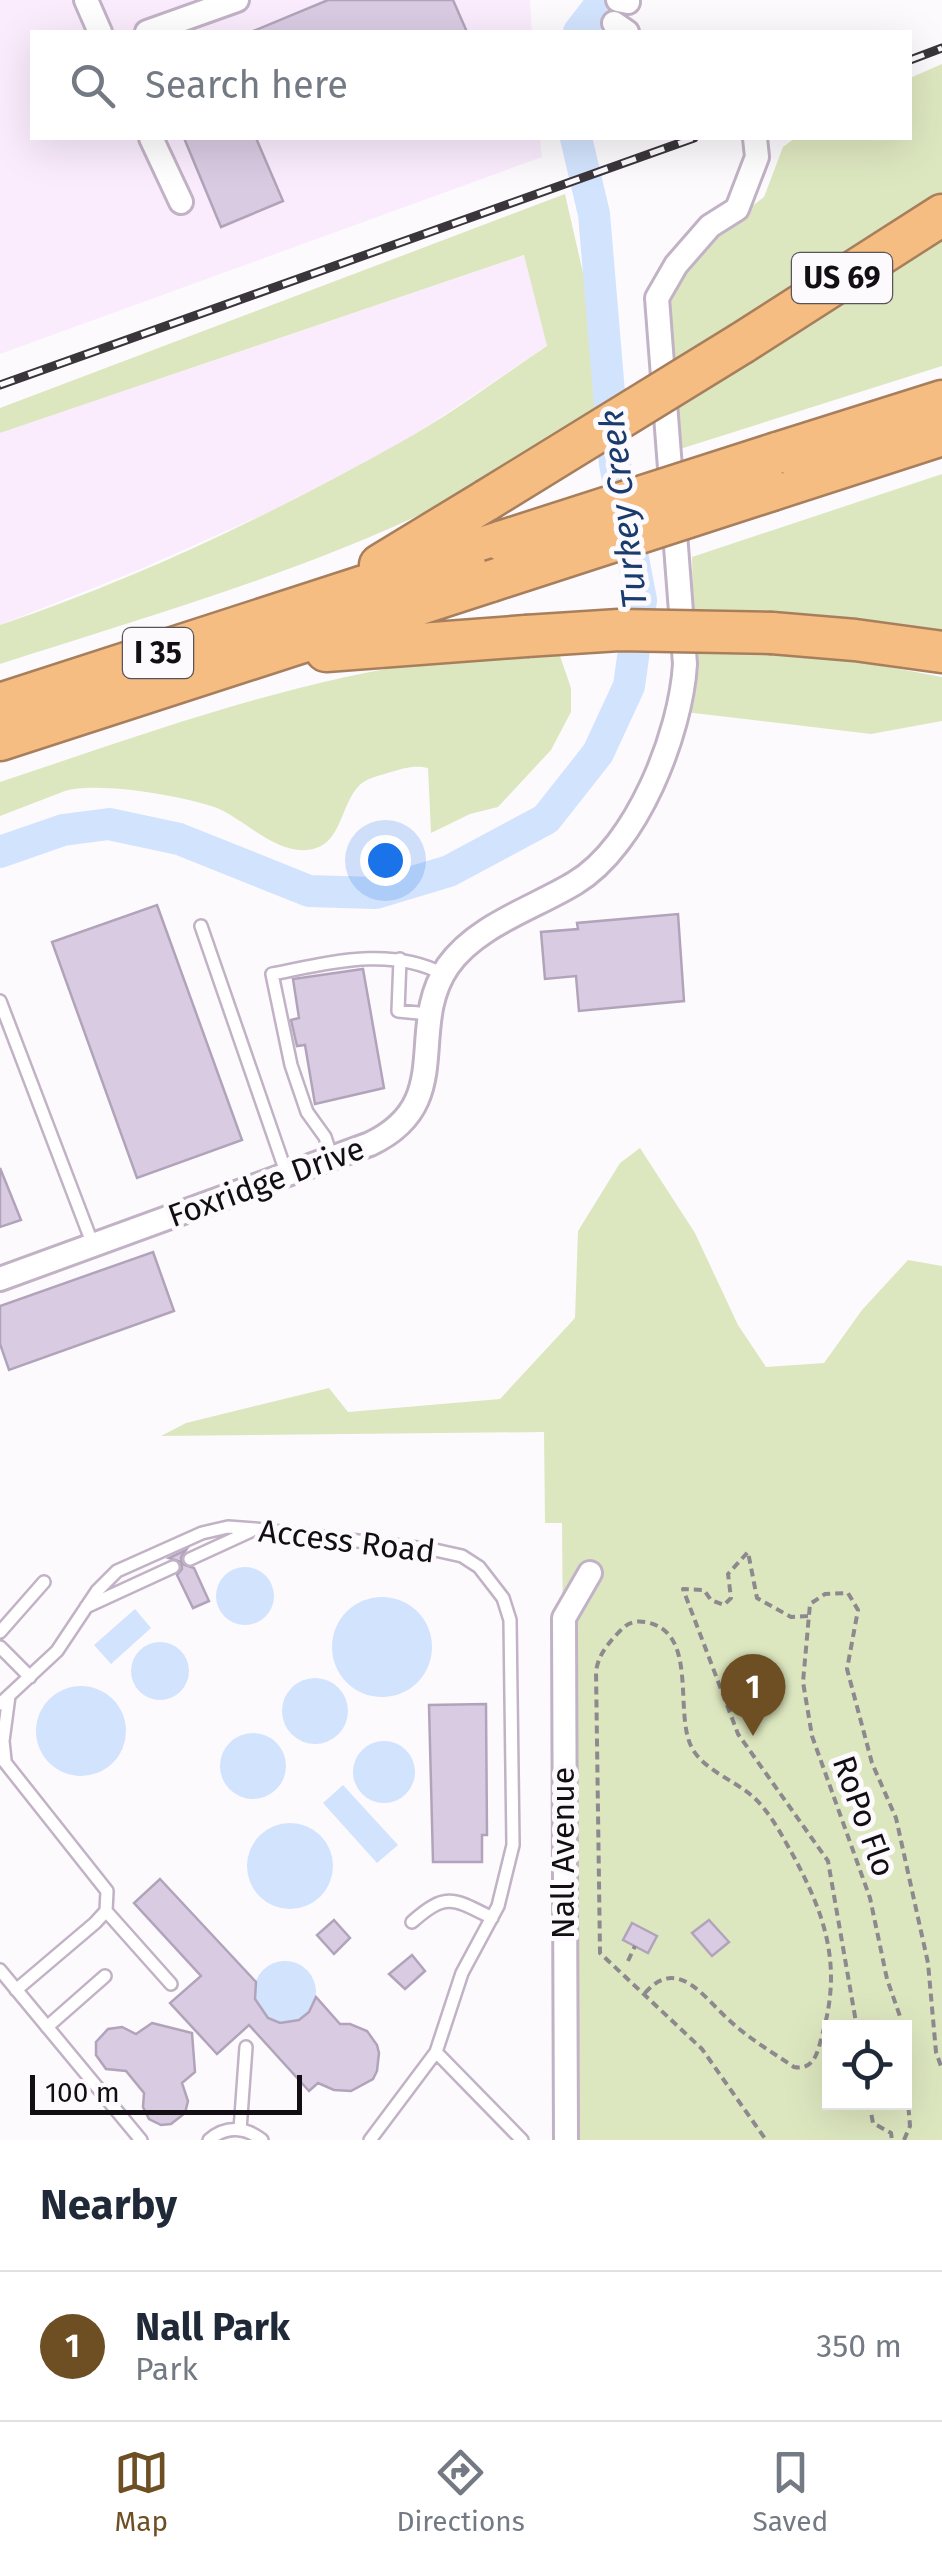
<!DOCTYPE html>
<style>
body{margin:0;font-family:"Fira Sans",sans-serif;background:#f2f2f3;color:#1f2937}
.controls{position:absolute;right:30px;bottom:30px;display:grid;overflow:hidden;border-radius:0px;box-shadow:0 10px 40px #0002}
.controls button{width:90px;height:90px;display:grid;place-items:center;padding:0;border:0;border-bottom:2px solid #e0e1e3;background:#fff;color:#1f2937;font:50px sans-serif}
.scale{position:absolute;left:30px;bottom:25px;width:272px;box-sizing:border-box;padding-left:10px;border:5px solid #130d14;border-top:0;font-size:28px;line-height:35px;white-space:nowrap;color:#130d14;-webkit-text-stroke:8px #fdfafe;paint-order:stroke}
.you{position:absolute;left:385px;top:860px;width:35px;height:35px;margin:-25px;border:8px solid #fff;border-radius:50%;background:#1a73e8;box-shadow:0 0 0 15px #1a73e833}
.badge{display:grid;place-items:center;width:65px;height:65px;border-radius:50%;background:#6e4f24;color:#fff;font-size:32px;font-weight:700}
.pin{position:absolute;translate:-50% -82px;filter:drop-shadow(0 2px 5px #0008)}
.pin::after{content:'';position:absolute;top:52px;width:35px;height:30px;background:inherit;clip-path:polygon(0 0,100% 0,50% 100%)}
.list{margin:0;padding:0;list-style:none}
h2{display:flex;justify-content:space-between;align-items:center;height:130px;margin:0;padding:0 40px;font-size:42px}
h2 small{font-size:32px;font-weight:400;color:#747a83}
.list li{display:grid;grid-template-columns:65px 1fr auto;gap:30px;align-items:center;box-sizing:border-box;height:150px;padding:0 40px;border-top:2px solid #e0e1e3}
.list b{display:block;font-size:38px;white-space:nowrap}
.list p{margin:0;font-size:32px;white-space:nowrap;color:#747a83}
.list em{font-size:32px;font-style:normal;color:#747a83}
.icon{flex:none;width:55px;height:55px;fill:none;stroke:currentColor;stroke-width:2;stroke-linecap:round;stroke-linejoin:round}
.map{position:relative;flex:none;width:942px;height:2140px;overflow:hidden}
.search{position:absolute;background:#fff;box-shadow:0 10px 40px #0002;left:30px;right:30px;top:30px;height:110px;display:flex;align-items:center;gap:25px;box-sizing:border-box;padding:0 35px;border-radius:0px;color:#747a83;font-size:38px}
.sheet{height:280px;background:#fff}
nav{display:flex;justify-content:space-around;align-items:center;box-sizing:border-box;height:140px;border-top:2px solid #e0e1e3;background:#fff;font-size:28px;color:#747a83}
nav a{display:grid;justify-items:center;gap:5px}
nav .on{color:#6e4f24}
.map>svg:first-child{display:block}
.built{fill:#faecfd}
.green{fill:#dde7bf;fill-rule:evenodd}
.water{fill:#d2e3fd}
.lines{fill:none;stroke-linecap:round;stroke-linejoin:round}
.river{stroke:#d2e3fd;stroke-width:32}
.building{fill:#d9cbe2;stroke:#b1a4ba;stroke-width:2.5}
.lane-casing{stroke:#c2b2c6;stroke-width:16}
.street-casing{stroke:#c2b2c6;stroke-width:28}
.highway-casing{stroke:#a77f5c;stroke-width:45}
.path{stroke:#8d898e;stroke-width:4;stroke-dasharray:8 5;stroke-linecap:butt}
.lane{stroke:#fff;stroke-width:11}
.street{stroke:#fff;stroke-width:22}
.highway{stroke:#f6bd82;stroke-width:40}
.rail-casing{stroke:#3a343b;stroke-width:9}
.rail{stroke:#fdfafe;stroke-width:5;stroke-dasharray:15;stroke-linecap:butt}
.highway-bridge-casing{stroke:#a77f5c;stroke-width:45;stroke-linecap:butt}
.highway-bridge{stroke:#f6bd82;stroke-width:40}
.labels{text-anchor:middle;dominant-baseline:central;stroke-width:10;stroke-linejoin:round;paint-order:stroke}
.shield{fill:#fdfafe;stroke:#59545a;stroke-width:2.5}
.shield-label{font-size:30px;font-weight:bold;fill:#130d14}
.street-label{font-size:32px;fill:#130d14;stroke:#fdfafe}
.water-label{font-size:35px;font-style:italic;fill:#1a3b6e;stroke:#fdfafe}
</style>
<div class="map">
<svg width="942" height="2140" viewBox="0 0 942 2140">
<rect width="100%" height="100%" fill="#fdfafe"/>
<path class="built" d="M0,0h530l2,32h-500v106h508l2,19 -542,197z
M525,255l22,91 -142,95 -136,71 -133,59 -136,54v-192z"/>
<path class="green" d="M942,64v129l-272,174 -4,-57 3,-17 40,-54 55,-42 19,-50 12,-9h115v-60z
M565,194l21,92 11,128c-54,33 -108,68 -165,95 -138,66 -287,108 -432,155v-39c138,-46 274,-112 401,-183 51,-28 98,-64 146,-96l-23,-91 -524,178v-25z
M942,228v138l-265,84 -4,-52z
M942,474v165l-249,-23 -1,-59z
M693,644l148,14 101,19v44l-71,13 -186,-22z
M558,650l13,38v24l-20,38 -53,57 -28,7 -39,19 -3,-65c-14,-3 -23,0 -37,4 -9,3 -21,5 -29,11 -23,19 -18,64 -55,67 -32,3 -62,-30 -90,-42 -32,-12 -120,-27 -152,-17 -22,8 -43,17 -65,25v-34c142,-47 287,-101 436,-121 40,-5 81,-8 122,-11z
M640,1148l55,85 43,92 28,42 58,-4 38,-53 46,-50 34,6v874h-375l-5,-617h-17l-1,-91 -383,4 25,-13 143,-35 19,24 152,-13 75,-81 3,-87 42,-68zM830,2028h74v74h-74z"/>
<path class="water" d="M216 1596a29 29 0 1 1 58 0a29 29 0 1 1-58 0Z
M332 1647a50 50 0 1 1 100 0a50 50 0 1 1-100 0Z
M135,1609l16,19 -40,36 -17,-19z
M131 1671a29 29 0 1 1 58 0a29 29 0 1 1-58 0Z
M282 1711a33 33 0 1 1 66 0a33 33 0 1 1-66 0Z
M36 1731a45 45 0 1 1 90 0a45 45 0 1 1-90 0Z
M220 1766a33 33 0 1 1 66 0a33 33 0 1 1-66 0Z
M353 1772a31 31 0 1 1 62 0a31 31 0 1 1-62 0Z
M343,1785l55,60 -21,18 -54,-60z
M247 1866a43 43 0 1 1 86 0a43 43 0 1 1-86 0Z
M254 1992a31 31 0 1 1 62 0a31 31 0 1 1-62 0Z"/>
<g class="lines">
<path class="river" d="M579,32l25,-32
M0,852l63,-22 46,-6 70,15 130,52 67,2 73,-22 97,-52 52,-66 31,-67 12,-86 -26,-136 -21,-250 -18,-76"/>
</g>
<path class="building" d="M328,0h125l14,32h-216z
M184,138h72l27,63 -62,26z
M157,905l85,235 -105,38 -85,-236z
M678,914l6,87 -105,10 -3,-35 -31,3 -4,-47 37,-3 -1,-6z
M363,969l21,119 -69,16 -10,-59 -8,1 -6,-26 8,-2 -6,-39z
M0,1168l21,52 -21,7z
M153,1252l21,59 -165,59 -9,-26v-38z
M186,1550l-5,7 1,7 12,4 15,33 -16,7 -16,-33 5,-6 -1,-7 -12,-4z
M486,1704l1,131h-5v27h-49l-4,-157z
M160,1879l96,103 -1,17 13,19 12,5 19,-3 10,-8 7,-15 24,27h10l17,7 10,14 2,8 -2,18 -4,8 -22,12 -17,-1 -16,-7 -9,8 -60,-66 -32,29 -47,-51 31,-27 -67,-73z
M334,1920l16,18 -16,16 -17,-19z
M709,1920l20,22 -17,14 -20,-23z
M632,1923l25,13 -9,17 -25,-13z
M412,1955l13,16 -20,18 -16,-15z
M152,2023l40,10 3,39 -13,11 6,18 -3,12 -14,11 -10,1 -12,-6 -6,-12 1,-14 -18,-22 -20,-2 -10,-14v-13l12,-13 14,-2 14,7z"/>
<g class="lines">
<defs>
<path id="lane" d="M201,926l86,249
M400,959l-2,52 31,3
M0,1001l93,244
M332,1158l-7,-21 -18,-25 -16,-47 -19,-91c57,-11 118,-28 171,0
M190,1559l61,-28
M86,1607l87,-40
M0,1632l44,-50
M0,1647l30,30
M0,1704l57,-53 40,-60 20,-20 85,-38 26,-6 27,2 180,21 27,6 17,11 24,31 7,22 3,225 -15,61 -36,67 -26,79 -66,88
M0,1756l107,135 -1,20 -11,12 -79,67
M5,1760l-2,-19 6,-45
M106,1911l65,73
M412,1922c34,-30 41,-24 80,-4
M0,1970l141,170
M47,2027l58,-51
M436,2052l86,88
M240,2130l6,-83
M209,2140c17,-15 37,-13 53,0"/>
<path id="street" d="M86,0l14,32
M618,0l10,2
M614,23l13,9
M147,32l90,-32
M151,138l30,64
M0,1279l370,-135c87,-41 35,-115 78,-178 29,-41 86,-58 127,-83 62,-37 106,-150 110,-219l-28,-366 19,-33 34,-39 27,-17 20,-52 -2,-19
M566,2140l-2,-522 26,-45"/>
<path id="highway" d="M742,343l200,-128
M777,453l165,-52
M772,490l170,-55
M380,565l107,-65
M772,633l83,7 87,12
M326,651l200,-15
M0,704l503,-163
M0,740l491,-159"/>
</defs>
<use href="#lane" class="lane-casing"/>
<use href="#street" class="street-casing"/>
<use href="#highway" class="highway-casing"/>
<path class="path" d="M808,1616l-17,1 -34,-19 -9,-46 -20,22 3,24 -7,7 -13,-5 -7,-10 -21,-1 55,145 90,127 29,167
M628,1961l7,-15
M645,1993c33,-38 60,6 84,27 19,18 43,32 65,47 22,4 24,-18 29,-35 19,-67 2,-117 -29,-175 -12,-21 -24,-46 -43,-62 -18,-15 -48,-26 -59,-47 -19,-35 8,-117 -47,-126 -12,-2 -19,2 -27,11 -11,12 -19,21 -22,38l4,282 102,96 64,91
M904,2028l-17,-49 -17,-81 -58,-162 -9,-54 7,-78 15,-10 23,-1 10,17 -11,59 25,94 24,55 32,145 8,89 6,17
M869,2102l4,21 18,10 1,7
M904,2140l6,-14 -6,-71"/>
<use href="#lane" class="lane"/>
<use href="#street" class="street"/>
<use href="#highway" class="highway"/>
<defs>
<path id="rail" d="M910,60l32,-12
M0,385l694,-247"/>
</defs>
<use href="#rail" class="rail-casing"/>
<use href="#rail" class="rail"/>
<defs>
<path id="highway-bridge" d="M487,500l255,-157
M503,541l274,-88
M491,581l281,-91
M526,636l93,-6 153,3"/>
</defs>
<use href="#highway-bridge" class="highway-bridge-casing"/>
<use href="#highway-bridge" class="highway-bridge"/>
</g>
<g class="labels">
<g class="shield">
<rect x="792" y="253" width="100" height="50" rx="8"/>
<rect x="123" y="628" width="70" height="50" rx="8"/>
</g>
<g class="shield-label">
<text x="842" y="278">US 69</text>
<text x="158" y="653">I 35</text>
</g>
<g class="street-label">
<text transform="translate(266 1182) rotate(-20)">Foxridge Drive</text>
<text transform="translate(347 1541) rotate(7)">Access Road</text>
<text transform="translate(864 1816) rotate(70)">RoPo Flo</text>
<text transform="translate(563 1853) rotate(-90)">Nall Avenue</text>
</g>
<g class="water-label">
<text transform="translate(623 509) rotate(-97)">Turkey Creek</text>
</g>
</g>
</svg>
<div class="controls">
<button><svg class="icon" aria-label="locate" viewBox="0 0 24 24"><circle cx="12" cy="12" r="6"/><path d="M12 2v4M12 18v4M2 12h4M18 12h4"/></svg></button>
</div>
<div class="scale">100 m</div>
<div class="you"></div>
<div class="pin badge" style="left:753px;top:1736px">1</div>
<div class="search"><svg class="icon" aria-label="search" viewBox="0 0 24 24"><circle cx="10" cy="10" r="6"/><path d="M15 15l6 6"/></svg>Search here</div>
</div>
<section class="sheet">
<h2>Nearby<small></small></h2>
<ul class="list">
<li><span class="badge">1</span><div><b>Nall Park</b><p>Park</p></div><em>350 m</em></li>
</ul>
</section>
<nav>
<a class="on"><svg class="icon" aria-label="map" viewBox="0 0 24 24"><path d="M3 6l6-2 6 2 6-2v14l-6 2-6-2-6 2zM9 4v14M15 6v14"/></svg>Map</a>
<a><svg class="icon" aria-label="directions" viewBox="0 0 24 24"><path d="M12 3l9 9-9 9-9-9zM9 14v-3h6M13 9l2 2-2 2"/></svg>Directions</a>
<a><svg class="icon" aria-label="saved" viewBox="0 0 24 24"><path d="M7 4h10v16l-5-4-5 4z"/></svg>Saved</a>
</nav>
